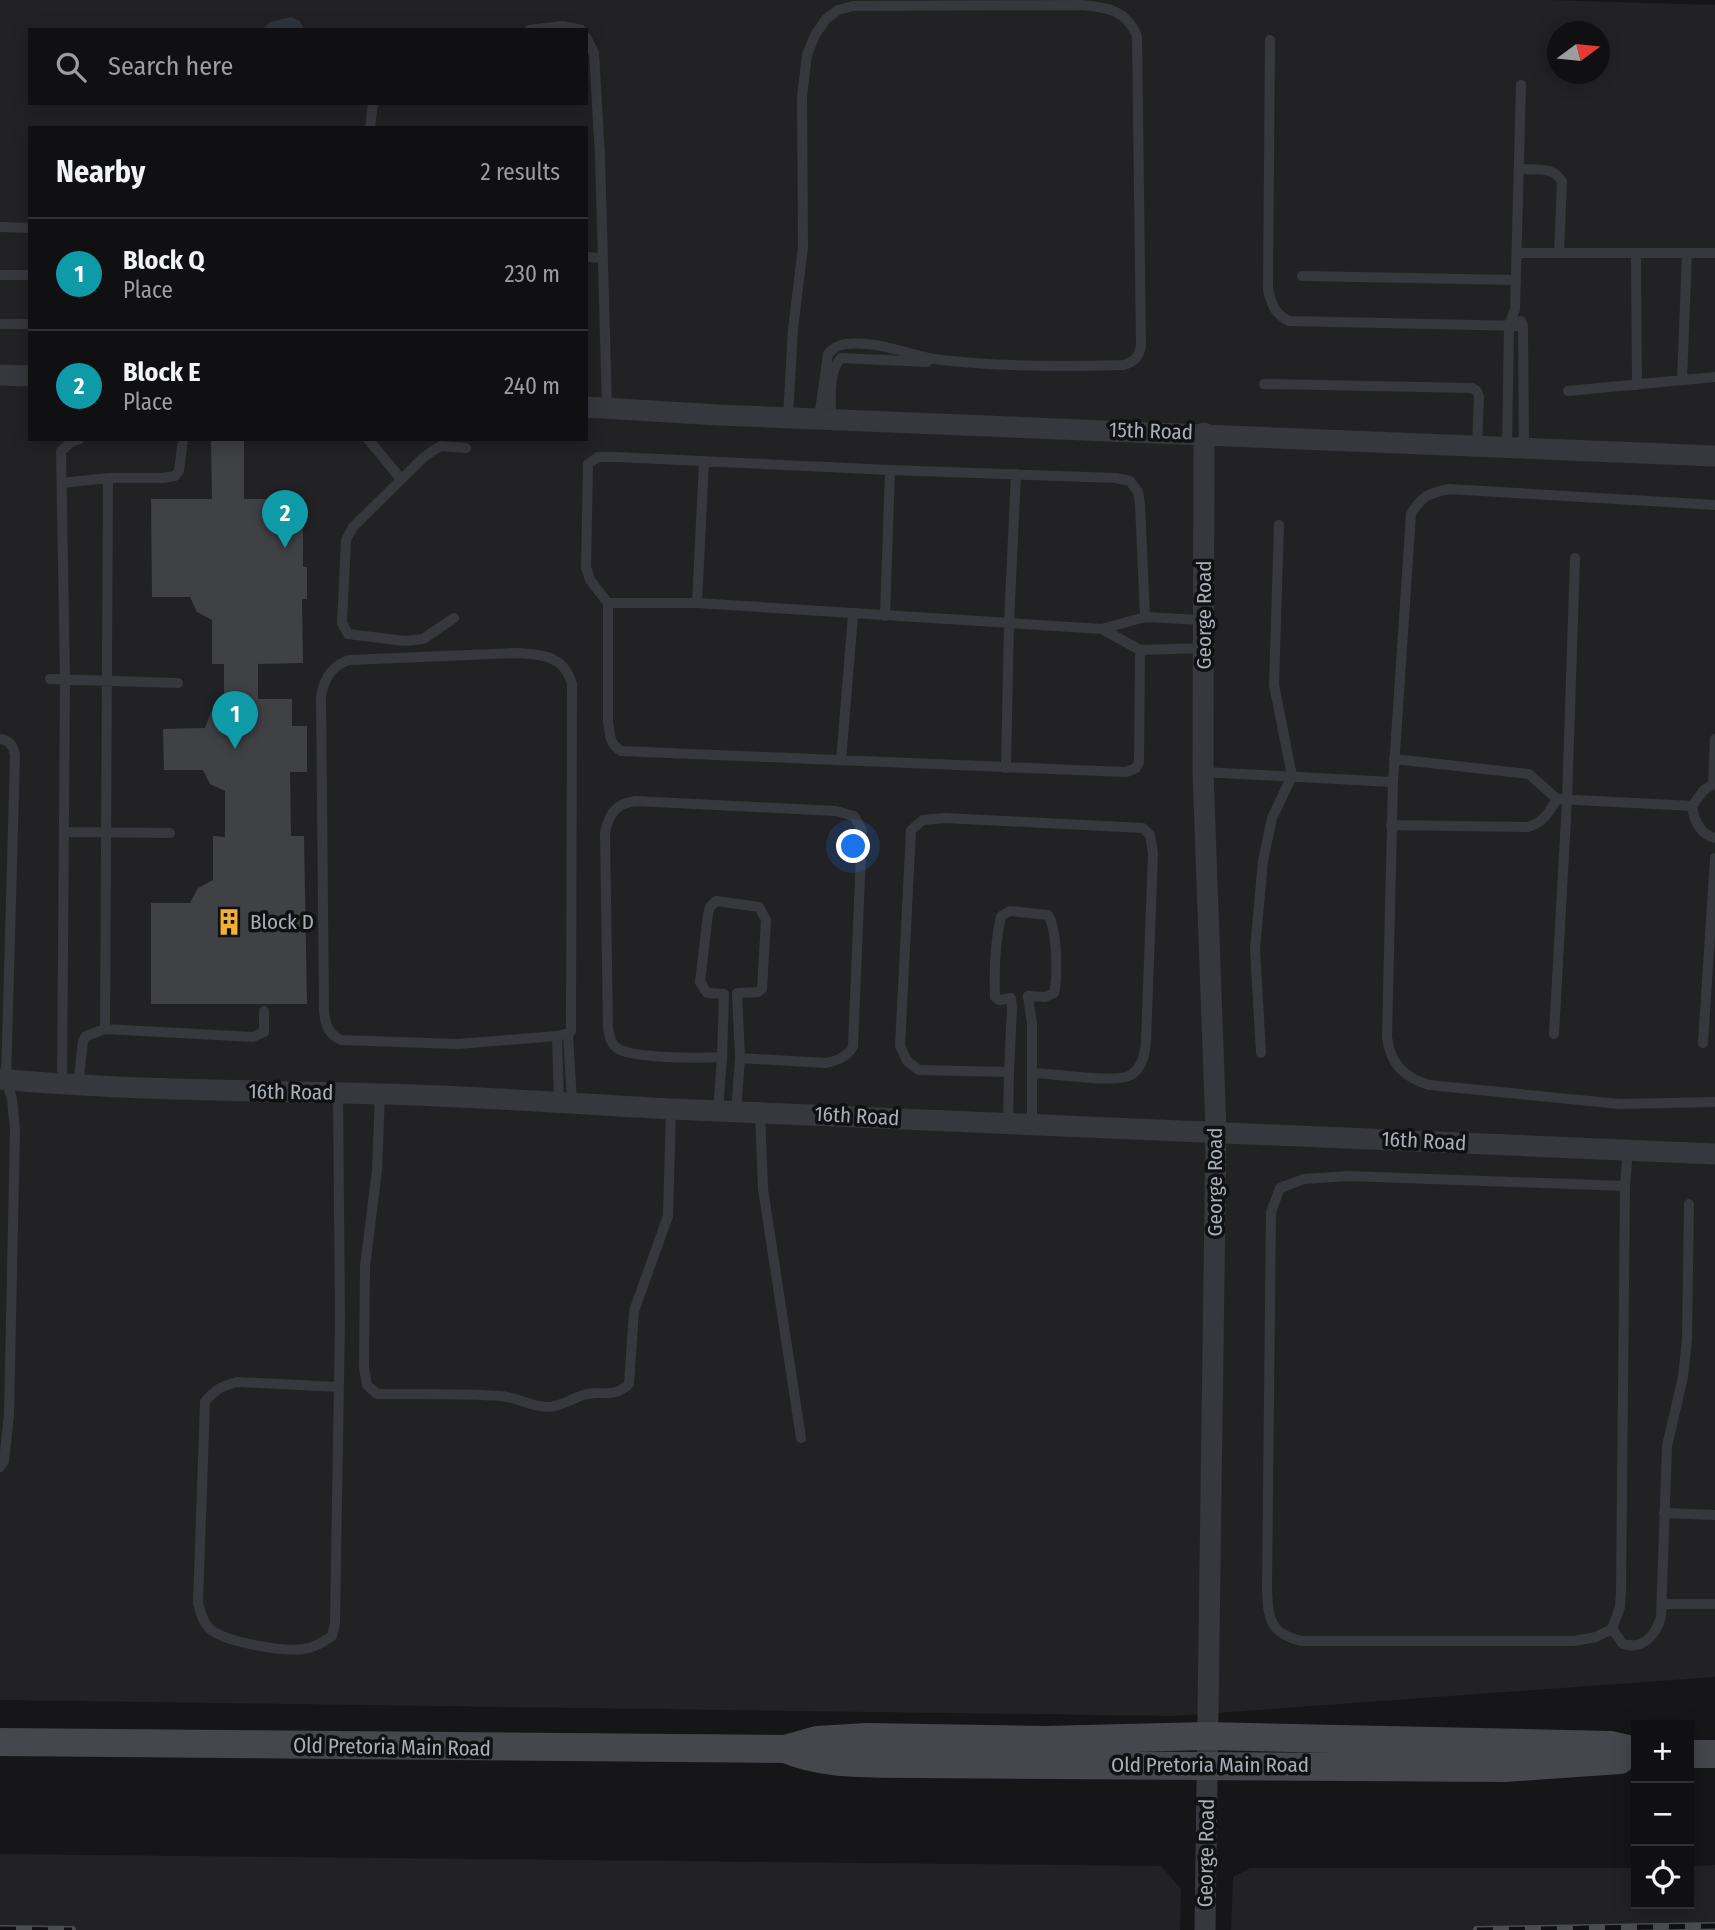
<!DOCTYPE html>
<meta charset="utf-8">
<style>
body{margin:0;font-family:"Fira Sans Condensed",sans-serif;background:#1e1e20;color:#f1f3f6}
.controls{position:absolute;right:21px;bottom:21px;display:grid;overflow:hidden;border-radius:0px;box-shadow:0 4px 18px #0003}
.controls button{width:63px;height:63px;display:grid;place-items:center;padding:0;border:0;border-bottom:2px solid #303032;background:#101012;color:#f1f3f6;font:35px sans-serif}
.compass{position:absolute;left:1547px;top:21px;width:63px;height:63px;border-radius:50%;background:#101012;box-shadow:0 4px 18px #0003;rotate:75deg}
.you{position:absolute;left:854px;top:847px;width:24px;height:24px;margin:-18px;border:5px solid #fff;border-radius:50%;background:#1a73e8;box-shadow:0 0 0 10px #1a73e833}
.badge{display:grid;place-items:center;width:46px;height:46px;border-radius:50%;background:#f2b134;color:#fff;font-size:23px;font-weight:700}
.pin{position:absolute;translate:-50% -58px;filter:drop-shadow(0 2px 4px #0008)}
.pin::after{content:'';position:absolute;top:37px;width:24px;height:21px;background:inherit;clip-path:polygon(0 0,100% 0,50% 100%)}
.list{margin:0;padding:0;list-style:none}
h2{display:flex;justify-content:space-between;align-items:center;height:91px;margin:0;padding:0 28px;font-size:30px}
h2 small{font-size:23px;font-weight:400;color:#9c9d9f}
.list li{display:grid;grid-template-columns:46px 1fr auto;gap:21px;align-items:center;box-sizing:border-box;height:112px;padding:0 28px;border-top:2px solid #303032}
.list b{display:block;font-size:26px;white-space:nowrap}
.list p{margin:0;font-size:23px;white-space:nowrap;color:#9c9d9f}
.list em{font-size:23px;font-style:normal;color:#9c9d9f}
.icon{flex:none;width:38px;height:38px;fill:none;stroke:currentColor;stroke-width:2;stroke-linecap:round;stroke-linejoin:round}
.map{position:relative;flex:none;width:1715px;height:1930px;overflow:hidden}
.search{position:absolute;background:#101012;box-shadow:0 4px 18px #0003;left:28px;top:28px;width:560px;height:77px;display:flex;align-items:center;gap:18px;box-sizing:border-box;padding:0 24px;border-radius:0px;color:#9c9d9f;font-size:26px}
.panel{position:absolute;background:#101012;box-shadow:0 4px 18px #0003;left:28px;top:126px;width:560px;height:315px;border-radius:0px}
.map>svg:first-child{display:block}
.built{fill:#222225;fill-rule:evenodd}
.water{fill:#2c353c}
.building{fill:#404145}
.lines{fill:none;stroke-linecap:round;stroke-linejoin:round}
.lane{stroke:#37383d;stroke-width:10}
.street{stroke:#37383d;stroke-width:21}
.secondary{stroke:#45474d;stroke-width:28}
.rail-casing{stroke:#4a4c52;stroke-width:8}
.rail{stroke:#111113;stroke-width:5;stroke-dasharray:16;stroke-linecap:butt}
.labels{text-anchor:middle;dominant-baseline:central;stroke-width:7;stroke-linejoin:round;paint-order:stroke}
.street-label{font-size:21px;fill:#a8adb8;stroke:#111113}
.poi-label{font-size:21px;fill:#a8adb8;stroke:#111113;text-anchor:start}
</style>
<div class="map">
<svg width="1715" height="1930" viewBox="0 0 1715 1930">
<rect width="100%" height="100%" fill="#161618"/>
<path class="built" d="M0,0h1549l166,5v1672l-542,39 -1173,-16zM30,30h556v73h-556zM1558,32h42v42h-42zM30,128h556v311h-556z
M0,1854l1161,12 20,23 -1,41h-1180z
M1715,1865v65h-484l2,-53 17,-9h386v36h53v-38z"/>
<path class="water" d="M291,17l9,4 4,9h-42l8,-8z"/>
<path class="building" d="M211,441h33v58h59v68h4v32h-5l1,64 -45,1v35h34v27h15v46h-17l1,64h13l3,168h-156v-101h39l8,-15 15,-8v-44l12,1v-46l-15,-7 -7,-14h-39l-1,-41 42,-1 6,-16 13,-6v-42h-12v-44l-15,-8 -7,-15h-38l-1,-98h61z"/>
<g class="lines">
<path class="lane" d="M529,30l34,-4 18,4
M586,37l8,16 6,103 7,252
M1270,40l-2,250c4,16 7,24 21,31l234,5
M370,128l3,-25
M1519,169c16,1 35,-3 43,13l-3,71
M0,227l30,1
M1517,253h198
M1636,253l1,132
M586,257l17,1
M0,275h30
M1302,276l214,4
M1521,321l2,5 1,121
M0,324h30
M1682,380l5,-127
M1264,384l208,4 5,3 2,6 -2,48
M1568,391l147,-14
M788,417l5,-88 10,-82 -1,-151 5,-41 8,-20 11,-16 12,-9 15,-4 228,-1c26,2 45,5 56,31l4,310c-2,11 -6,15 -17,19 -60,2 -122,2 -183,-5 -31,-4 -63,-20 -95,-16 -8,1 -13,4 -18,10l-9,64
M831,418c0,-18 -3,-47 10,-60l86,4
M368,439l33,40
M1507,447l2,-122 6,-16 6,-224
M62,483l46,-5h55l12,-2 4,-5 4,-32
M608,603h89l405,26 43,-12 58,3
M697,603l7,-142
M885,616l5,-146
M454,618l-31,21 -18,2 -57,-7 -6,-11 4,-83 7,-13 71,-70 10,-7 7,-4 25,2
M1102,629l38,21 64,-2
M1140,650l-1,112 -3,6 -10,4 -505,-21c-12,-7 -11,-17 -13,-30v-118l-18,-23 -4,-13 2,-103 10,-7h18l274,13 226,8 14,3 8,11 2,12 5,113
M515,653c25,1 49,2 57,31l-1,347 -2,2 -12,3 -99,8 -117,-4c-13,-6 -16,-16 -17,-30l-3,-314c3,-17 10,-30 28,-36z
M50,679l128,4
M0,739c10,1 13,7 15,16l-9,325 6,19 3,30 -6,286 -5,46 -4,6
M1394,759l135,15 28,25 135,7
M841,761l12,-146
M1006,768l3,-146 7,-148
M1203,772l190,10 -6,255c3,26 16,40 42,48l191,19 95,-2
M1393,782l18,-268c10,-18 19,-21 38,-25l266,16
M1715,783l-11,7 -12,16c2,15 8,28 23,32
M1713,784l2,-45
M1391,825l137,2c15,-4 21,-15 29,-28
M65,832l105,1
M105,1029l3,-551
M568,1034l4,68
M1554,1034l13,-234 8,-242
M557,1036l2,65
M1703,1043l12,-185
M1261,1053l-6,-104 8,-88 9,-43 20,-42 -18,-91 5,-160
M722,1057l2,-63 -17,-1 -7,-11 8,-68 2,-7 6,-6 43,6 7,13 -4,69 -4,3 -21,1 3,65
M1009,1072l3,-64 -1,-10 -12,2 -4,-3c-1,-27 0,-55 6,-81l9,-5 38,4c9,13 10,62 6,78l-9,4 -17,-1 4,28v49
M62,1086l3,-407 -4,-228 10,-9 8,-3
M78,1086l5,-45 3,-5 19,-7 148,8 11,-5v-21
M338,1093l2,227 -5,303 -3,13c-9,6 -18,12 -29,13 -20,3 -80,-7 -94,-21 -7,-7 -8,-16 -11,-25l7,-201c9,-12 17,-16 32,-20l102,5
M380,1094l-3,76 -12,96 -1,102 3,17 10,9c41,0 83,-1 124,2 16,1 30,11 47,11 13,0 23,-8 35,-12 18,-6 29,5 46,-11l5,-73 34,-95 3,-107
M718,1111l4,-54c-20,1 -90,2 -105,-9 -7,-5 -7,-11 -9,-19l-3,-196c4,-19 10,-29 30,-32l201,10 18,5 8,14 -9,216c-5,11 -16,15 -28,17l-85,-5 -4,54
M760,1112l3,77 38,249
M1008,1123l1,-51 -90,-2 -12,-9 -7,-15 11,-216 12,-10 22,-2 198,10 7,7 3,18 -7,188c-1,12 -3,26 -15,34 -16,9 -78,-2 -99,-2v52
M1625,1186l-276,-10 -45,3 -24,9 -9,24 -4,376c1,29 2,46 35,53h272l22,-4 16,-8 8,-22 1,-15 4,-406 3,-36
M1664,1513l51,2
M1663,1604h52
M1612,1629l11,15c20,6 33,-9 38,-27l6,-171 16,-69 4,-38 2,-135"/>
<path class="street" d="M0,375l30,1
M586,407l133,8 996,41
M1204,433l-1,339 13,359 -11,799
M0,1079c127,12 254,11 381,15 97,2 193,10 290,15l1044,45"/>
<path class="secondary" d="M0,1742l785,7 32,-9 50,-3 177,3 163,-4 403,9 26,6
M785,1749c39,17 85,14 127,15l593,4 115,-8
M1689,1754h26"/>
<defs>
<path id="rail" d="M0,1929l72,1
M1477,1930l238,-4"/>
</defs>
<use href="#rail" class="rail-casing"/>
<use href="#rail" class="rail"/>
</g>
<defs>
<symbol id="building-bare" viewBox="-9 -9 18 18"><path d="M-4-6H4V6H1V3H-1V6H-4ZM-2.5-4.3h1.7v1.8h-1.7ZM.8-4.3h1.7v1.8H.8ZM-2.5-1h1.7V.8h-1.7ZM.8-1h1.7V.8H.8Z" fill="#f2b134" stroke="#111113" stroke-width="2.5" paint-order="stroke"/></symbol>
</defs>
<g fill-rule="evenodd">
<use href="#building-bare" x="210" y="903" width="38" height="38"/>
</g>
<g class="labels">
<g class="street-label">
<text transform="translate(1151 431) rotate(2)">15th Road</text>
<text transform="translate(1204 615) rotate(-90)">George Road</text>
<text transform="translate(291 1092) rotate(1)">16th Road</text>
<text transform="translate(857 1116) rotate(3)">16th Road</text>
<text transform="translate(1424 1141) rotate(3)">16th Road</text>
<text transform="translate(1215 1182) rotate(-90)">George Road</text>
<text transform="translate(392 1747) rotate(1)">Old Pretoria Main Road</text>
<text x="1210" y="1765">Old Pretoria Main Road</text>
<text transform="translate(1206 1853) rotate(-89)">George Road</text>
</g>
<g class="poi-label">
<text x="250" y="922">Block D</text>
</g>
</g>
</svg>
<div class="controls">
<button>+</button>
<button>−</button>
<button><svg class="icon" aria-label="locate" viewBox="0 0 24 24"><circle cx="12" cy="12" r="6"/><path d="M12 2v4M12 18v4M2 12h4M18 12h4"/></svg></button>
</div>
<svg class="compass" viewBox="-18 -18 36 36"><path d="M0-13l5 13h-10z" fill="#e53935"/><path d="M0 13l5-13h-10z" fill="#9c9d9f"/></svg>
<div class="you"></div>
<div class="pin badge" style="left:235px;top:749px;background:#0f9aa8">1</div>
<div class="pin badge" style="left:285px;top:548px;background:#0f9aa8">2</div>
<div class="search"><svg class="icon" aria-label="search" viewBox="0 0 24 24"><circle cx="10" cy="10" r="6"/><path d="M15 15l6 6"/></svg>Search here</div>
<section class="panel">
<h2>Nearby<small>2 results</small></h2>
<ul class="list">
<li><span class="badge" style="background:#0f9aa8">1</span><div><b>Block Q</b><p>Place</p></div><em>230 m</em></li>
<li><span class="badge" style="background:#0f9aa8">2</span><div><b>Block E</b><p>Place</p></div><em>240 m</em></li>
</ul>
</section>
</div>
